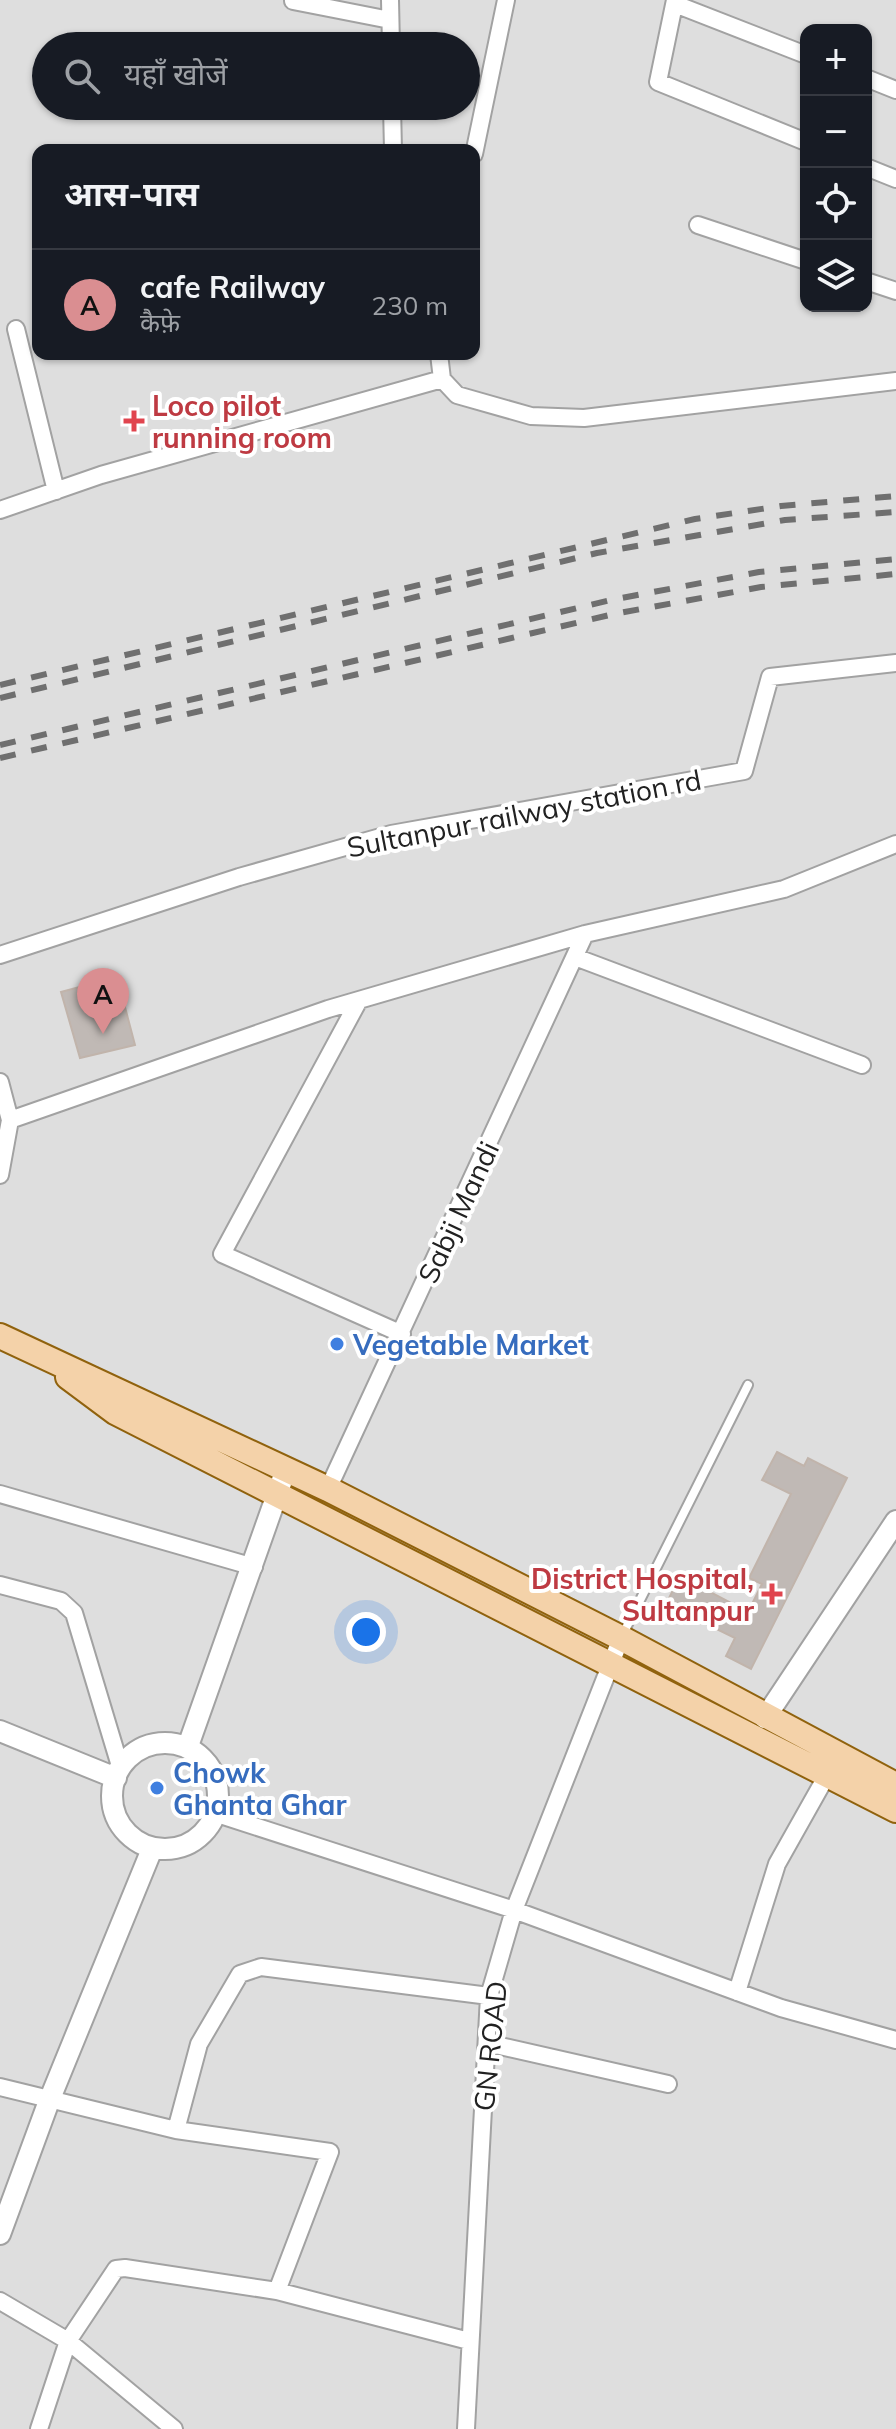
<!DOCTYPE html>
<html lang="hi">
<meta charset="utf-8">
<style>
body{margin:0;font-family:Mulish,"Noto Sans Devanagari",sans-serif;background:#242831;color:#f1f3f6}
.controls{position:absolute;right:24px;top:24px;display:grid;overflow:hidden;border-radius:16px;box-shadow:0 2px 6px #0004}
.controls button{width:72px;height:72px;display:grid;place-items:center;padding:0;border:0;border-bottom:2px solid #363941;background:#171b24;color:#f1f3f6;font:40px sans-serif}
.you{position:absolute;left:366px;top:1632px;width:28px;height:28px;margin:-20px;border:6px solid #fff;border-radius:50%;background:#1a73e8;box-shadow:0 0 0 12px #1a73e833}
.badge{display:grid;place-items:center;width:52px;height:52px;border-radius:50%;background:#da8e91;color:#111;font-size:26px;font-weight:700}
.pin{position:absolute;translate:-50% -66px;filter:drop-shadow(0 2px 4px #0008)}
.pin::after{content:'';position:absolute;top:42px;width:28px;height:24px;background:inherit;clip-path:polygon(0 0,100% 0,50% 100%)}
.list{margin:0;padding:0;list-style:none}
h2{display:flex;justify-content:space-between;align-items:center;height:104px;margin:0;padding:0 32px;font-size:34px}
h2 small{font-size:26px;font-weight:400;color:#9ea1a6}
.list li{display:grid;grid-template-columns:52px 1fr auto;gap:24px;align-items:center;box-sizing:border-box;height:112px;padding:0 32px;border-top:2px solid #363941}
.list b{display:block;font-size:30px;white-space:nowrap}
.list p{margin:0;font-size:26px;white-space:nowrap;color:#9ea1a6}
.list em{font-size:26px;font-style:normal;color:#9ea1a6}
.icon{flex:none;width:44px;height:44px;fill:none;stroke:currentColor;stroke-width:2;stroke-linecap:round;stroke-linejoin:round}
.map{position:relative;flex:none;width:896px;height:2429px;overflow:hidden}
.search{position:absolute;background:#171b24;box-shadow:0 2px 6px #0004;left:32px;top:32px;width:448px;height:88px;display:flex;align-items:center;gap:20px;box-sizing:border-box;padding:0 28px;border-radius:44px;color:#9ea1a6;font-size:30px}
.panel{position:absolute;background:#171b24;box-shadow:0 2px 6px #0004;left:32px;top:144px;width:448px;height:216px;border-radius:16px}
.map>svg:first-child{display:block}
.residential{fill:#dedede;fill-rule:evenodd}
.building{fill:#c0b9b5;stroke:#c1b4ab;stroke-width:2}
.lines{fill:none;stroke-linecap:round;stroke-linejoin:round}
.service-casing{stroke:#a2a2a2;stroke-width:12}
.minor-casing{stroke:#a2a2a2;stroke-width:20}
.tertiary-casing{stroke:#a2a2a2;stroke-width:24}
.primary-casing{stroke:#90620d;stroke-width:28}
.service{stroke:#fff;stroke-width:8}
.minor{stroke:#fff;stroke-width:16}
.tertiary{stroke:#fff;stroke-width:20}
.primary{stroke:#f4d2a9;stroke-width:24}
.rail{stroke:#6f6f6f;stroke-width:6;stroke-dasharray:16 16;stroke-linecap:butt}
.health-dot{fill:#e0444e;stroke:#fff;stroke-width:3}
.shop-dot{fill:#3f7fe0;stroke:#fff;stroke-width:3}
.labels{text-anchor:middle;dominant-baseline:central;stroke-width:8;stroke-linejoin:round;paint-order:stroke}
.health-label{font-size:28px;font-weight:bold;fill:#be3a42;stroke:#fff;text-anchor:start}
.street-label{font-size:28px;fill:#212121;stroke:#fff}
.shop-label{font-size:28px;font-weight:bold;fill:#366cbe;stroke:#fff;text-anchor:start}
</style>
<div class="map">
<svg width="896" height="2429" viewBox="0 0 896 2429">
<rect width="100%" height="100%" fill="#f0ede8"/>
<path class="residential" d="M0,0h896v2429h-896zM806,30h60v276h-60zM46,46h420v60h-420zM38,150h436v204h-436z"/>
<path class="building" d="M117,977l18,68 -55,13 -19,-66z
M777,1452l27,14 4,-8 39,20 -96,191 -25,-13 9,-18 -53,-26 -4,8 -16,-8 18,-36 68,36 14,-28 -13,-6 42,-84 -29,-14z"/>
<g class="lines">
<defs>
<path id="service" d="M623,1634l125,-249"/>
<path id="minor" d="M390,0l1,46
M675,0l-17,82 148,60
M293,1l97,19
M675,4l131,51
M866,78l30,12
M392,106l1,44
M474,154l32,-154
M866,167l30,12
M698,225l108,36
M866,281l30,10
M16,329l40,162
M439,354l3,25 15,16 74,21 53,2 312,-37
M0,510l101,-35 341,-96
M0,955l239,-78 152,-43 353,-63 26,-94 126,-14
M575,957l287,108
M358,1002l-136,252 180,80
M0,1082l10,38 -10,55
M10,1120l318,-111 257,-75 199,-45 112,-45
M328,1489l257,-555
M0,1494l254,73
M0,1585l61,16 13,12 46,153
M217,1814l297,96 267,98 115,32
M737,1992l40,-128 54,-96
M487,2043l181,41
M0,2087l176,43
M0,2301l68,40 106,88
M469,2341l-192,-50 53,-139 -154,-22 23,-86 41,-70 21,-7 228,29
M39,2429l29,-88 48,-72 9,-1 152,23
M466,2429l23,-433 25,-86 107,-272"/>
<path id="tertiary" d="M765,1718l131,-197
M0,1731l116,47
M112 1796a53 53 0 1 1 106 0a53 53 0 1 1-106 0Z
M188,1746l98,-277
M0,2234l49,-133 103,-252"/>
<path id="primary" d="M0,1336l328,153 293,149 275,147
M68,1377l47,35 781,398"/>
</defs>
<use href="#service" class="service-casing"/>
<use href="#minor" class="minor-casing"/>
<use href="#tertiary" class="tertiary-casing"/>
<use href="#primary" class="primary-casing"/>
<use href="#service" class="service"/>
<use href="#minor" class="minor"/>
<use href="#tertiary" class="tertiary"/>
<use href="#primary" class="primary"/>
<path class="rail" d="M0,685l695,-166 86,-13 115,-10
M0,698l597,-145 188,-33 111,-8
M0,745l611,-145 148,-28 137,-13
M0,758l614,-144 147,-27 135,-13"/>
</g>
<g class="health-dot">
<path d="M130 409h8v8h8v8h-8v8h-8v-8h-8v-8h8z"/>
<path d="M768 1582h8v8h8v8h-8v8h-8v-8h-8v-8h8z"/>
</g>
<g class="shop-dot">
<circle cx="337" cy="1344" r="8"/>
<circle cx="157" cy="1788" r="8"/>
</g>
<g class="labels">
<g class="health-label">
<text x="152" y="405">Loco pilot<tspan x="152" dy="32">running room</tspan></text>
<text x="754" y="1578" text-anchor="end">District Hospital,<tspan x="754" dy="32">Sultanpur</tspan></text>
</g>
<g class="street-label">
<text transform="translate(524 813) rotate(-11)">Sultanpur railway station rd</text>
<text transform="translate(458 1212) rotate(-65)">Sabji Mandi</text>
<text transform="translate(490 2046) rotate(-84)">GN ROAD</text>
</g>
<g class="shop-label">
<text x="353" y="1344">Vegetable Market</text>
<text x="173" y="1772">Chowk<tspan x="173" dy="32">Ghanta Ghar</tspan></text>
</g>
</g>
</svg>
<div class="controls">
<button>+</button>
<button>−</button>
<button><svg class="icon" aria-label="locate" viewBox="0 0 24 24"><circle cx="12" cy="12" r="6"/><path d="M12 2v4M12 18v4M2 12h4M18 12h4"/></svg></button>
<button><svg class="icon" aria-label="layers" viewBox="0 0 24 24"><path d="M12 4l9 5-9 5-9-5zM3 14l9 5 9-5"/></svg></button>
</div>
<div class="you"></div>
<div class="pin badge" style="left:103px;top:1034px">A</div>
<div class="search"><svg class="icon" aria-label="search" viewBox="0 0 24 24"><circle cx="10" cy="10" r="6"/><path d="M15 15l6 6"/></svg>यहाँ खोजें</div>
<section class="panel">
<h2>आस-पास<small></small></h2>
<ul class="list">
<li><span class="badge">A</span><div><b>cafe Railway</b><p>कैफ़े</p></div><em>230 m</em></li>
</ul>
</section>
</div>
